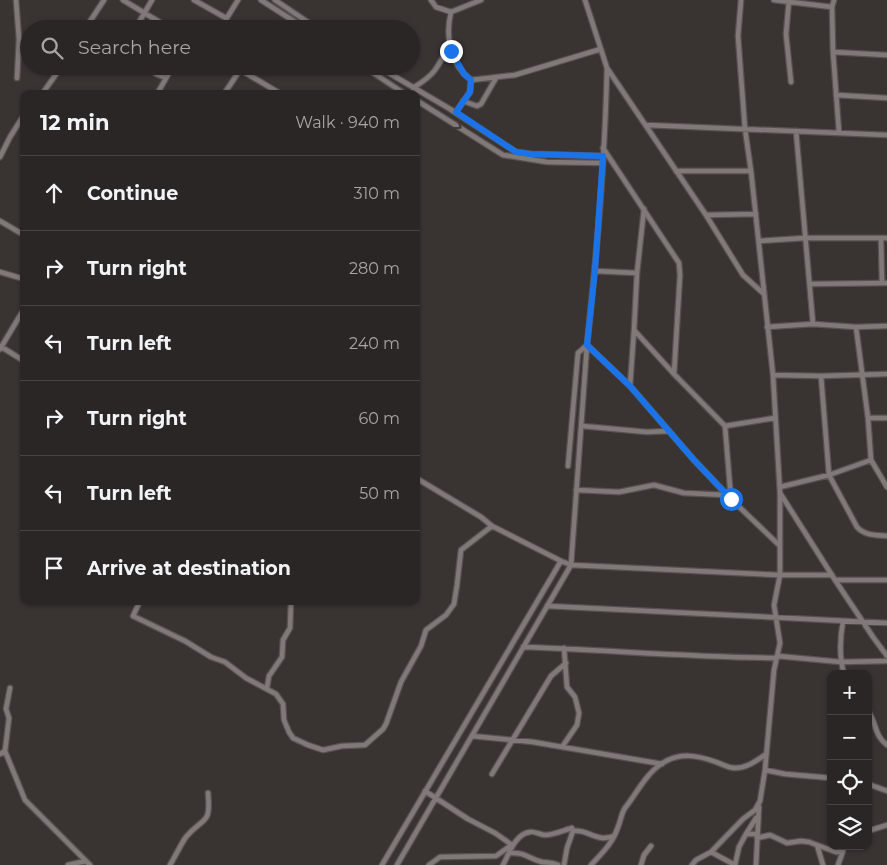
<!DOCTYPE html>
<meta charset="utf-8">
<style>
body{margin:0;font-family:Montserrat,sans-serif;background:#332e2e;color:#f1f3f6}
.controls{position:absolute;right:15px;bottom:15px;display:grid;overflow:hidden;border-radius:10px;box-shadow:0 1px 4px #0004}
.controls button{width:45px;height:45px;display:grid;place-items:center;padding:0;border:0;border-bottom:1px solid #474343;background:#2b2626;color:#f1f3f6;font:25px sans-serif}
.stop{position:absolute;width:15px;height:15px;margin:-11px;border:4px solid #1a73e8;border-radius:50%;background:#fff}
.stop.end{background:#1a73e8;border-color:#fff;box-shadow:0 1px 5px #0008}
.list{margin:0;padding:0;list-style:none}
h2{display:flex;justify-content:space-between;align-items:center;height:65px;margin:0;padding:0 20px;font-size:21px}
h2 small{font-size:16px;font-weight:400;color:#a6a5a7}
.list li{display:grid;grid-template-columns:32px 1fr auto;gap:15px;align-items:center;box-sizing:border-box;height:75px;padding:0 20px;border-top:1px solid #474343}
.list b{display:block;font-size:19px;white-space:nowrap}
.list em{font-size:16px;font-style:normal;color:#a6a5a7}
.icon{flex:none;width:28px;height:28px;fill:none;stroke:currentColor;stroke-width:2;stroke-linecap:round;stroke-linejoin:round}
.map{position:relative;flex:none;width:887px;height:865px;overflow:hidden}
.search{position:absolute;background:#2b2626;box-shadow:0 1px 4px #0004;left:20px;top:20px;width:400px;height:55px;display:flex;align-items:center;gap:12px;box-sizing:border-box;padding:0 18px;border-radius:28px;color:#a6a5a7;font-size:19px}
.panel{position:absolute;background:#2b2626;box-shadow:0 1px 4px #0004;left:20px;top:90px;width:400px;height:515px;border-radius:10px}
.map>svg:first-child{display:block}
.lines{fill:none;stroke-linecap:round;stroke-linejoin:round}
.minor-casing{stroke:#575251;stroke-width:7}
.minor{stroke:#807978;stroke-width:4.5}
.oneway{stroke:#3f3938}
.route{stroke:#1a73e8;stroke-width:6}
</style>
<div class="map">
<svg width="887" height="865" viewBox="0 0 887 865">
<rect width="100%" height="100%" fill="#393332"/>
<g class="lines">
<defs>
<path id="minor" d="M16,0l3,39 -2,39
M123,0l48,29
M194,0l32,18
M261,0l45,29
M275,0l43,29
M431,0l5,7 15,5c-6,25 -1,52 20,68l44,-5 86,-26
M585,0l22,68 99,147 37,60 21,19
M741,0l-3,36 7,93 6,42 22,204 7,118 55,87h52
M774,0l58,7 2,-7
M789,0l-3,34 5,48
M832,7l1,45 6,80
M451,12l30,-12
M85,29l19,-29
M135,29l17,-29
M220,29l18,-29
M833,52l54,3
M148,66l8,8 10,4
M234,66l47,28
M363,66l42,28
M377,66l73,43 66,43 15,2 72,2
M607,68c-2,93 -10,185 -20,277l43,41 64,74 37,39 49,47
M413,88c8,-5 17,-11 22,-18 6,-8 7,-15 16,-19
M42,94l20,-28
M157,94l16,-28
M224,94l16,-24
M836,95l51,3
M416,100l87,55 44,7 55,1
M463,101l14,5 4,-2 15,-26
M456,112l14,-20 1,-12
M646,125l241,10
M796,131l17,193
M603,148l76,115 1,12 -6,99
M0,157l10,-20 14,-22
M676,171h75
M706,215l50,-1
M0,221l24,14
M881,238l1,45
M759,241l46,-3h82
M595,271l42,2
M0,272l24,7
M810,284l77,-1
M767,327l46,-3 43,3 31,-1
M856,327l12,91 3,42
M634,330l3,-57 7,-64
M0,346l24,15
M0,349l24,-40
M773,375l48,1 66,-2
M821,376l8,99 42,-15 16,27
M630,386l4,-56 40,44 51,52
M868,418h19
M582,426l65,6 22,-1
M568,466l10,-113 9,-8
M416,478l65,39 11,9 69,35 10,4 209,10h52
M780,487l49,-12 28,52c8,9 19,8 30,9
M576,490l43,2 35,-7 30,8 43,2
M731,499l-6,-73 50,-8
M835,580l38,57 14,19
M140,601l-7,15 52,25 26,16 14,5 21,16 30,16 7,10 1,16 5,12 4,6 15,7 15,5 19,-4 23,-1 18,-16 3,-5 15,-42 20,-36 5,-16 20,-15 8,-11 3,-19 4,-35 31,-24
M547,606l340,17
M843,621c-3,17 -4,36 1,53
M523,647c85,3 169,10 254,11
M777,656l64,6 46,-1
M267,688l2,-12 13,-19 1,-17 7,-12 1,-27
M868,711c9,13 6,24 19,34
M472,736l61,6 129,22
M562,747l15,-22 2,-12 -4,-16 -8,-10 -3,-39
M5,751l20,49 65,65
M0,754l5,-3 4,-33 -3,-9 4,-21
M765,770l20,4 46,4
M492,774l59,-98 15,-13
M868,784l19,7
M425,791l43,28 27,14 17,12
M868,831l19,-6
M746,834l10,-16
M757,838l13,-3 17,8 14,-2 8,1 8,3 6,20
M817,845l19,7 7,-1 -5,14
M509,853c17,-1 18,5 33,9 6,1 10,0 16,3
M68,865l18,-4
M170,865c5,-8 12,-23 16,-28 18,-21 25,-11 22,-44
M382,865l179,-304
M397,865l174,-300 16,-220
M429,865l11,-8 56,-1 17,-12
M503,865c6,-11 12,-31 27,-33 5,-1 10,3 15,3 9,0 19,-5 27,-7
M564,865l3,-17 6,-17c16,-2 23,12 41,5
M591,865c11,-12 22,-22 27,-38 3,-7 3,-13 7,-19 11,-14 21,-34 36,-44 18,-12 36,-9 55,-2 6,2 12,6 19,6 12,0 21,-7 31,-14
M641,865l3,-10 7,-9
M692,865l4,-5 15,-8
M735,865l-24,-13 32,-33 12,-9 5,-9 5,-31 9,-100 6,-27 -6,-38 6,-30v-81
M735,865l4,-18 7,-13h11
M756,865l3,-58"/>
</defs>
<use href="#minor" class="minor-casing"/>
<use href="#minor" class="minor"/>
</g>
<defs><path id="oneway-chevron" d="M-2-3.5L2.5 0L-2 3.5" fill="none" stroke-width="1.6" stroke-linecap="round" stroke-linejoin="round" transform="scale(1.25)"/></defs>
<use class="oneway" href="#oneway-chevron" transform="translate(458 126) rotate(33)"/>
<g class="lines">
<path class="route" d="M451,51l13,23 7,6 -1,12 -14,20 60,40 15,2 72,2 -8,114 -8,75 43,41 64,74 37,39"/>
</g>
</svg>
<div class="controls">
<button>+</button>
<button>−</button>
<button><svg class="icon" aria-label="locate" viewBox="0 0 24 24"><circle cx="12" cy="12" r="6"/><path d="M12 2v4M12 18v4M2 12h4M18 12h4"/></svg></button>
<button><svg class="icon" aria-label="layers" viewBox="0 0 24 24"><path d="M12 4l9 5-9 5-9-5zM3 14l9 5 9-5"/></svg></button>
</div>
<div class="stop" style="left:731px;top:499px"></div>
<div class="stop end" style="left:451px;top:51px"></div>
<div class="search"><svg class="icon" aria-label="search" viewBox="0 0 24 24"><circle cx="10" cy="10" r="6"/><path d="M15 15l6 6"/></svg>Search here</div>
<section class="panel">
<h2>12 min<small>Walk · 940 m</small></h2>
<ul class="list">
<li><svg class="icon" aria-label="ahead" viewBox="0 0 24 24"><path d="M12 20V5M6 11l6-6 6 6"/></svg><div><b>Continue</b></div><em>310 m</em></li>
<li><svg class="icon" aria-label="right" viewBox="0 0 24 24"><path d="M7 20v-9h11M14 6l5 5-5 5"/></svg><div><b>Turn right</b></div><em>280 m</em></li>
<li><svg class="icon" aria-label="left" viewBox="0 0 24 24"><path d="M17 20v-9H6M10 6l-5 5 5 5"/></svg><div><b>Turn left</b></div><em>240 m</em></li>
<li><svg class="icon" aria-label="right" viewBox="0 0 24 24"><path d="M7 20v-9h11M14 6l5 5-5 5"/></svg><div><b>Turn right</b></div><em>60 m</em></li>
<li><svg class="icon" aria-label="left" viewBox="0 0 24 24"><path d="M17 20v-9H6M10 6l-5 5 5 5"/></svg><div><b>Turn left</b></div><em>50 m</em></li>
<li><svg class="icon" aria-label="arrive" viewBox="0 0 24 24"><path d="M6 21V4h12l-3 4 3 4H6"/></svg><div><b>Arrive at destination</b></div></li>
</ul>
</section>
</div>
